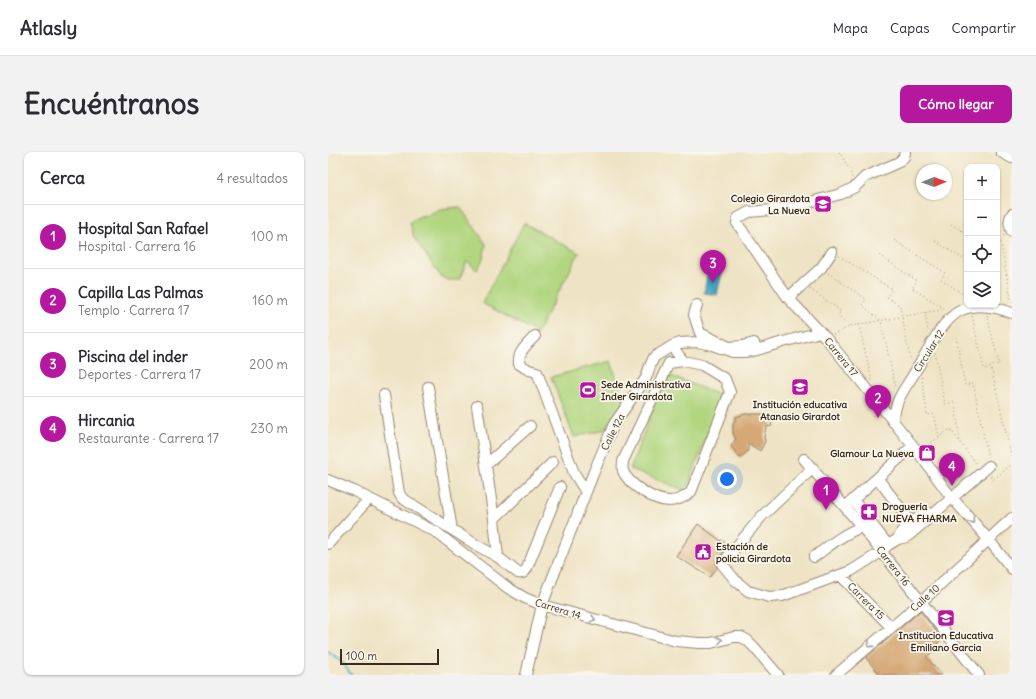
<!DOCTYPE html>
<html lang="es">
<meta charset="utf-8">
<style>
body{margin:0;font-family:Delius,sans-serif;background:#f2f2f3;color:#2b2b33}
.controls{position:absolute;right:12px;top:12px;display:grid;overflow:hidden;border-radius:8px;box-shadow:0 1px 3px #0004}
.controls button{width:36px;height:36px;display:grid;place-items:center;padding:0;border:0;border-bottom:1px solid #e1e1e2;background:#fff;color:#2b2b33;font:20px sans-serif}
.compass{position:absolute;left:588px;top:12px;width:36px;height:36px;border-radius:50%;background:#fff;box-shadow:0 1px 3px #0004;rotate:89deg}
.scale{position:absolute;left:12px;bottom:10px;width:99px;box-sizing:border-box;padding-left:4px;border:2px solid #3b2a1e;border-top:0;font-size:11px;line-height:14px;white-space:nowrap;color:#3b2a1e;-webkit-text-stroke:3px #fbf7ec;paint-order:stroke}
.you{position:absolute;left:399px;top:327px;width:14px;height:14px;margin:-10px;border:3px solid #fff;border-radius:50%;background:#1a73e8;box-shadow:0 0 0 6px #1a73e833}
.badge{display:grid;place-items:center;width:26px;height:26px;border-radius:50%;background:#b5179e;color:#fff;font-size:13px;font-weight:700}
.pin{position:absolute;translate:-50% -33px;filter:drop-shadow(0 1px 2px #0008)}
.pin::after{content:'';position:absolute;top:21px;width:14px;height:12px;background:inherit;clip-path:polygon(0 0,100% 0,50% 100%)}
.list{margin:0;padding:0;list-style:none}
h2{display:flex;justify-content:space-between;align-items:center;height:52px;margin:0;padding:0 16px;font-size:17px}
h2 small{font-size:13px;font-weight:400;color:#7c7c81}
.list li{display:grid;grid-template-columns:26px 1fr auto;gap:12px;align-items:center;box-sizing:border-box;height:64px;padding:0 16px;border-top:1px solid #e1e1e2}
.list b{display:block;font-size:15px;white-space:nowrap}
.list p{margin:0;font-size:13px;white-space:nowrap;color:#7c7c81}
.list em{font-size:13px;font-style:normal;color:#7c7c81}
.icon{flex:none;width:22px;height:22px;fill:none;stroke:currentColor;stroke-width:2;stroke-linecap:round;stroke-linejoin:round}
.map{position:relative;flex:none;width:684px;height:523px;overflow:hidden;border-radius:8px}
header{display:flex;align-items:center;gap:24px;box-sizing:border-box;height:56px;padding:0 20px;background:#fff;border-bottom:1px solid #e1e1e2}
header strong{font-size:19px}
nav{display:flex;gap:22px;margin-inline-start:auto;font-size:14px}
.intro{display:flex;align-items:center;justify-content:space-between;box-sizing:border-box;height:96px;padding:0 24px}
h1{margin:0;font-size:28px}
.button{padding:10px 18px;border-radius:8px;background:#b5179e;color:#fff;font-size:14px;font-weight:700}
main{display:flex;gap:24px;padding:0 24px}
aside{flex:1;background:#fff;border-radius:8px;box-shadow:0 1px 3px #0004}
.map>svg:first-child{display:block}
.green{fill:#b1d67f;stroke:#76804e}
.water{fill:#42a7c2;stroke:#3e6870}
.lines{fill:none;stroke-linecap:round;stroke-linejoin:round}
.stream{stroke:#42a7c2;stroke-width:2}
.building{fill:#d5a876}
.minor-casing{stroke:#948671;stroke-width:12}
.path{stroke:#948671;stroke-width:1;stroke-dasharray:1 3;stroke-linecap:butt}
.minor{stroke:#fff;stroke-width:10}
.oneway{stroke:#a79f9a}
.labels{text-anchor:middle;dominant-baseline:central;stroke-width:3.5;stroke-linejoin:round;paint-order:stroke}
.poi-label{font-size:10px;font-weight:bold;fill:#3b2a1e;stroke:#fbf7ec;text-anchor:start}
.street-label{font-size:10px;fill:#3b2a1e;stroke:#fbf7ec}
</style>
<header>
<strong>Atlasly</strong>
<nav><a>Mapa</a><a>Capas</a><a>Compartir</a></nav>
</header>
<div class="intro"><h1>Encuéntranos</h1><a class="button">Cómo llegar</a></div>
<main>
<aside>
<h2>Cerca<small>4 resultados</small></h2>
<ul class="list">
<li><span class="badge">1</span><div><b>Hospital San Rafael</b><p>Hospital · Carrera 16</p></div><em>100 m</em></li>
<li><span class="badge">2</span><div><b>Capilla Las Palmas</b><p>Templo · Carrera 17</p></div><em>160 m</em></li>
<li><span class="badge">3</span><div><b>Piscina del inder</b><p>Deportes · Carrera 17</p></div><em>200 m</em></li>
<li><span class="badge">4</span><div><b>Hircania</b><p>Restaurante · Carrera 17</p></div><em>230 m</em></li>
</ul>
</aside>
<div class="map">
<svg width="684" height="523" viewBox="0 0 684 523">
<rect width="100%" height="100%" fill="#fbf7ec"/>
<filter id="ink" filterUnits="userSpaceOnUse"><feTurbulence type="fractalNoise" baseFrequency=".025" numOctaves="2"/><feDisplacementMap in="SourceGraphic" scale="8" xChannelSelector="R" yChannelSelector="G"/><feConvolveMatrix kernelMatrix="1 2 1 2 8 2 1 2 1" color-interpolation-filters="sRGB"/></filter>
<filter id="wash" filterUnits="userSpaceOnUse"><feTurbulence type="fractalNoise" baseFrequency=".012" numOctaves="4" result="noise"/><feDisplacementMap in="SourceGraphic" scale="16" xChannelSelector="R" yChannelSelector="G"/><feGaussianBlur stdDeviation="0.9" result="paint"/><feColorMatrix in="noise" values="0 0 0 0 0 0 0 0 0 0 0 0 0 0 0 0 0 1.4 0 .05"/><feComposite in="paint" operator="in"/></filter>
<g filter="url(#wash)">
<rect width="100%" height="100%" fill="#eee3c4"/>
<path class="green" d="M132,55l26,37 -3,15 -6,11 -10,-9 -8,19h-11l-7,-3 -27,-39 -4,-16 10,-6 8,-1 12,-6z
M196,71l55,30 -42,80 -55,-30z
M283,209l13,42 -20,27 -30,7 -23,-60z
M338,222l56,22 -36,95 -56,-22z"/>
<path class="water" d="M380,118l14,3 -5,22 -13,-2z"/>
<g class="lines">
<path class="stream" d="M0,500l15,11 8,12"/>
</g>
<g id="blocks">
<path class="building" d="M417,262h23l4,12 -6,1 -2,10 1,5 -5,9 -12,-8v8l-8,7 -9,-12 5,-7 -3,-6v-8l3,-8z
M370,372l30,22 -11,14 -1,3 1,5 -7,9 -34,-21z
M592,459l22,28 -5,4 3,4 -14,10 16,18h-62l-14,-17z"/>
</g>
</g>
<g filter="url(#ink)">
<use href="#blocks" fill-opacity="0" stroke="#948671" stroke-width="1"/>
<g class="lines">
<defs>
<path id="minor" d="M577,0l-1,5 -5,5 -34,15 -10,10 -14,7 -58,15 -34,3 -11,6 -1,5 51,75 38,40 92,114 30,41 40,46 24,30
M673,0l11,6
M684,62c-4,6 -3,11 0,18
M460,146l33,-30 11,-16
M369,153l-3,10 6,18 29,14 13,-1 12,-3
M207,184c-7,8 -18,16 -16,28l10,6 8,2 37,101 12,19
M344,194l11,15 19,4 23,14 5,13 -39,100c-6,5 -13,9 -22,9 -15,0 -41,-17 -46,-30 -1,-3 0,-7 0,-10l46,-98 14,-2
M100,235l24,143
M56,243l15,98 3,5 76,48 20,11 20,16c5,1 7,0 9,-5l33,-81
M149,254l17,113 4,38
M565,270c1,-7 2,-14 5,-21 4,-10 12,-20 17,-29 11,-18 25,-49 43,-60 17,-10 38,-5 54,1
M476,307l58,68 117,148
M158,313l44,-39
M485,316l-52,49 -39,47 13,16 13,11 21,6 13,-1 69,-25 30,-19 7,-7 10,-6 9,-2 82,-71
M550,327l34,44
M0,328l26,11 82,41 72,56 17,10 17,7 134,36 23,2h12l23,-6h7l6,3 7,7 24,28
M525,348l35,45
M517,355l68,-61
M166,367l59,-57
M570,387l4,-8 24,-20
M0,392l41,-45
M486,405c15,-11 30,-24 48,-30
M513,424l50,51
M198,523l16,-70 51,-131 21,-50 32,-46 4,-12 4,-9 18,-11 8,-3 18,-1 14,3 21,7h12l12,-2 26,-8 37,-10
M508,523l85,-73 91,-84"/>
</defs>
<use href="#minor" class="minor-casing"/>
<path class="path" d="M511,0l11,18 2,8
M623,72l16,10
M669,77l5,4
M676,83l-3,9 11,59
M566,88l51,33 -4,6 26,18
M607,89l32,20
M551,103l38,26 -5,7 35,22
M511,104l53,33 -5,8 13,9 10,52 2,1
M669,112l8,5
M639,117l-2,2 2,1
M500,121l38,26 -4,6 19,16 14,65
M482,137l31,22 -4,5 13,10
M669,139l2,1 -2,4
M597,160l3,20
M659,163l12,49 -8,2
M644,164l12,53 7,-2 21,92
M531,173l13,56
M505,183l17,-9 95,-17
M628,185l9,48 8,-2 15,74
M607,201l10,51 10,-2 5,41
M594,225l5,38 7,-1 5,23
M597,295l25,-18 27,36
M663,324l1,5 20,-17"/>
<use href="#minor" class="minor"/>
</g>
<defs><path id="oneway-chevron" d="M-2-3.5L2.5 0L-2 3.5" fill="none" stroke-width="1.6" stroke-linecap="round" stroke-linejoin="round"/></defs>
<g class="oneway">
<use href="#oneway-chevron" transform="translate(644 369) rotate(48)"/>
<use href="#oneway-chevron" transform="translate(265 467) rotate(15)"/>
<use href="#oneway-chevron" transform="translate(392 488) rotate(-14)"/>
<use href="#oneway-chevron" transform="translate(542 493) rotate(139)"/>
</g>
</g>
<defs>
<symbol id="school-square" viewBox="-11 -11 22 22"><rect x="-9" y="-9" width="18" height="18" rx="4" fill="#b5179e" stroke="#fbf7ec"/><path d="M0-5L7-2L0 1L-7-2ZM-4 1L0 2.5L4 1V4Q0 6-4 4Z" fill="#fff"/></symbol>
<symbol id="stadium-square" viewBox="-11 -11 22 22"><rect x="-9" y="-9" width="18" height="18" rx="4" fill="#b5179e" stroke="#fbf7ec"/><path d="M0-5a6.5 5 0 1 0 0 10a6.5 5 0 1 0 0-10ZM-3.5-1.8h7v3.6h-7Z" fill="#fff"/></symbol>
<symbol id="shop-square" viewBox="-11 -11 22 22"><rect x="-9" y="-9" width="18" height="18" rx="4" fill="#b5179e" stroke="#fbf7ec"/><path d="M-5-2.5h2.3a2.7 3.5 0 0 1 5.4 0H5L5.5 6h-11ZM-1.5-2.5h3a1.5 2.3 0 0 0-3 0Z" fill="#fff"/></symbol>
<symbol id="pharmacy-square" viewBox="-11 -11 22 22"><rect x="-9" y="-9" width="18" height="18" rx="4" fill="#b5179e" stroke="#fbf7ec"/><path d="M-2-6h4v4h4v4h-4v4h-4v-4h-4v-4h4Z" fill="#fff"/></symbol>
<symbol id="civic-square" viewBox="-11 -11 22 22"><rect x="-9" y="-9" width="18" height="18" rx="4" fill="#b5179e" stroke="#fbf7ec"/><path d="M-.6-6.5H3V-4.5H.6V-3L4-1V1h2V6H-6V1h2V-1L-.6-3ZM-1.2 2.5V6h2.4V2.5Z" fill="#fff"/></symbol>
</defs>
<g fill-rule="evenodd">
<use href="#school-square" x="485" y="42" width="20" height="20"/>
<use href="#school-square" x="462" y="225" width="20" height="20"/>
<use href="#stadium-square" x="250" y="228" width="20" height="20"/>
<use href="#shop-square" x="589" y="291" width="20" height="20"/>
<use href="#pharmacy-square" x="531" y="350" width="20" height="20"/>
<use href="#civic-square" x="365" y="390" width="20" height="20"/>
<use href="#school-square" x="608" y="456" width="20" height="20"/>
</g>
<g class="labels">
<g class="poi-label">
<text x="482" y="46" text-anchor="end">Colegio Girardota<tspan x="482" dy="12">La Nueva</tspan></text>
<text x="273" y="232">Sede Administrativa<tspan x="273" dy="12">Inder Girardota</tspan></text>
<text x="472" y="252" text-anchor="middle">Institución educativa<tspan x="472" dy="12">Atanasio Girardot</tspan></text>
<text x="586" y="301" text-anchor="end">Glamour La Nueva</text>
<text x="554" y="354">Droguería<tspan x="554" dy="12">NUEVA FHARMA</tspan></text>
<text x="388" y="394">Estación de<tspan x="388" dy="12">policia Girardota</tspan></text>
<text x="618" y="483" text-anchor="middle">Institucion Educativa<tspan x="618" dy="12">Emiliano Garcia</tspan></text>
</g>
<g class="street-label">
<text transform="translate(601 199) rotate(-58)">Circular 12</text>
<text transform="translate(513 205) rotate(51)">Carrera 17</text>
<text transform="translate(285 280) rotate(-63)">Calle 12a</text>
<text transform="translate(565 414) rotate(52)">Carrera 16</text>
<text transform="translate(597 446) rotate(-42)">Calle 10</text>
<text transform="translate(538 449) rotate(45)">Carrera 15</text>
<text transform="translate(230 457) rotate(17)">Carrera 14</text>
</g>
</g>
</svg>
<div class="controls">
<button>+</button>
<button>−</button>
<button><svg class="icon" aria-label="locate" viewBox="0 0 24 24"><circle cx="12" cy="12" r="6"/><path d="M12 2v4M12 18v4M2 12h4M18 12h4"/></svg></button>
<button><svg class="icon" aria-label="layers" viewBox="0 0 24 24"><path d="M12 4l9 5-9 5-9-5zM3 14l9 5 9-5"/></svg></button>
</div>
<svg class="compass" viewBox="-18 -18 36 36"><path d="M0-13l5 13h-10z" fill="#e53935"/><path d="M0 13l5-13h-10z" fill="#7c7c81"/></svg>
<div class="scale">100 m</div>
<div class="you"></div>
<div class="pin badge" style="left:498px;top:358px">1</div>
<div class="pin badge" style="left:550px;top:266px">2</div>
<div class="pin badge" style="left:385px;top:131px">3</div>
<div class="pin badge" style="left:624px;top:334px">4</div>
</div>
</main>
